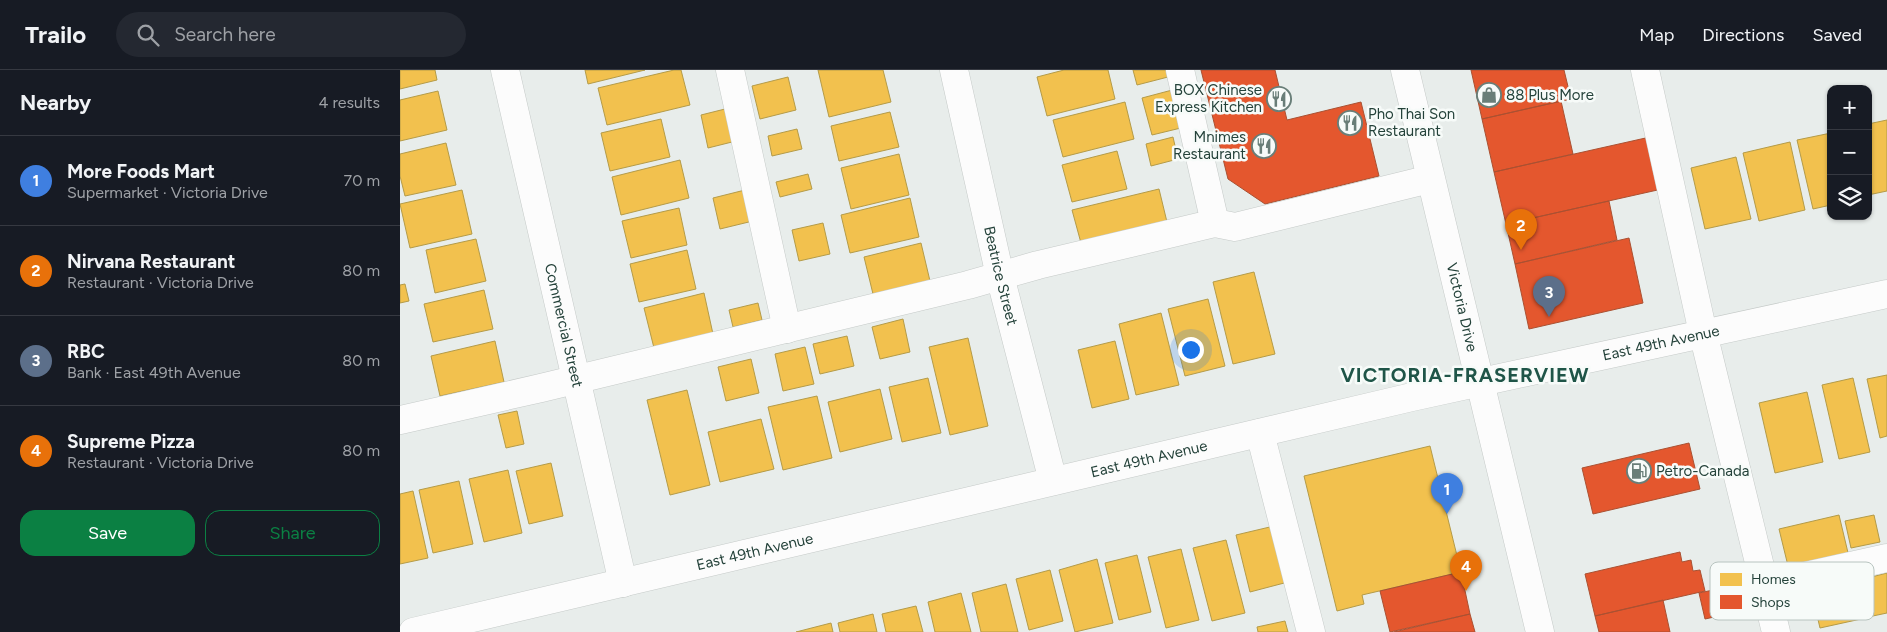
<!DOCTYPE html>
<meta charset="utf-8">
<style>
body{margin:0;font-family:Figtree,sans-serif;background:#242831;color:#f1f3f6}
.controls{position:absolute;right:15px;top:15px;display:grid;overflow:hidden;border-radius:10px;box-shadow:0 1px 4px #0004}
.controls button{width:45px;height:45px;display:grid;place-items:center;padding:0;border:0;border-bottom:1px solid #363941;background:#171b24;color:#f1f3f6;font:25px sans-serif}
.you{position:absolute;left:790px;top:279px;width:18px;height:18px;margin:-12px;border:4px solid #fff;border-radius:50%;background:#1a73e8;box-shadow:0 0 0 8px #1a73e833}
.badge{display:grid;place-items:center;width:32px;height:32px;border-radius:50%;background:#0b8043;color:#fff;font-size:16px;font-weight:700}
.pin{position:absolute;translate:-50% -41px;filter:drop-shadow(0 1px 2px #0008)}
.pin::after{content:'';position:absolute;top:26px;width:18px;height:15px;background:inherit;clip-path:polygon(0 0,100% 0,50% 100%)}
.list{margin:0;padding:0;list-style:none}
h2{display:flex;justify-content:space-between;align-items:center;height:65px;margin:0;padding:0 20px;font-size:21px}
h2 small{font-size:16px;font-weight:400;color:#9ea1a6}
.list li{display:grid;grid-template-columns:32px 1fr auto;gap:15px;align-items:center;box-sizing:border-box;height:90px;padding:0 20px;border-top:1px solid #363941}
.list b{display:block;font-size:19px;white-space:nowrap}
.list p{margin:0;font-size:16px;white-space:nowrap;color:#9ea1a6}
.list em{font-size:16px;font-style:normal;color:#9ea1a6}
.actions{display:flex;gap:10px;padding:15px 20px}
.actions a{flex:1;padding:11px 0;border:1px solid #0b8043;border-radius:15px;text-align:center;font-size:18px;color:#0b8043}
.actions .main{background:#0b8043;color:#fff}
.icon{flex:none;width:28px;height:28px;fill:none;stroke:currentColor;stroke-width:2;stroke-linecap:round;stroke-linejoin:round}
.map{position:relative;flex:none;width:1487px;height:562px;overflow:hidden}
header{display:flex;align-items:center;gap:30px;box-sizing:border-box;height:70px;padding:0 25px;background:#171b24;border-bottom:1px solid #363941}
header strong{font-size:24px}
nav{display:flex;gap:28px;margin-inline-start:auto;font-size:18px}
.search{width:350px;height:45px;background:#242831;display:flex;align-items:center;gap:12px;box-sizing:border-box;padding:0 18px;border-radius:28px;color:#9ea1a6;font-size:19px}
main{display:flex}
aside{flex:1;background:#171b24}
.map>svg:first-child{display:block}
.homes{fill:#f2c14e;stroke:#b49b48}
.shops{fill:#e4572e;stroke:#aa5132}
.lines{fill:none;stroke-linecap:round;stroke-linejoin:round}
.minor-casing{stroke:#c5cac8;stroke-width:29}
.minor{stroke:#fcfcfc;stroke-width:28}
.labels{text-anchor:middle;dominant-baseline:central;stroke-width:5;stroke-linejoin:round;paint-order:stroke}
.poi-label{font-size:15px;fill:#24423a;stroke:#f7fbf9;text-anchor:start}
.street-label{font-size:15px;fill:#24423a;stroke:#f7fbf9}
.district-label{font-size:20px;font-weight:bold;letter-spacing:1px;fill:#1f5548;stroke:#f7fbf9}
.key{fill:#f7fbf9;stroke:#b8c4c0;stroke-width:1}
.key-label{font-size:14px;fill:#24423a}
</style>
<header>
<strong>Trailo</strong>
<div class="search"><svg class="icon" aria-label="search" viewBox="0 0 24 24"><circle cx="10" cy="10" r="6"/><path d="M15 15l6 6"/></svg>Search here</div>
<nav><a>Map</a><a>Directions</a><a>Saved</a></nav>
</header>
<main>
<aside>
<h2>Nearby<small>4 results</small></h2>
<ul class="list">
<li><span class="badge" style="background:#3f7fe0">1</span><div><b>More Foods Mart</b><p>Supermarket · Victoria Drive</p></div><em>70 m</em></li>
<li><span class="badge" style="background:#e8710a">2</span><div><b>Nirvana Restaurant</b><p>Restaurant · Victoria Drive</p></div><em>80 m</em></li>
<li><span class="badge" style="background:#5c6f8a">3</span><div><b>RBC</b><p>Bank · East 49th Avenue</p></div><em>80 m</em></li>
<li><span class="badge" style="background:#e8710a">4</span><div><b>Supreme Pizza</b><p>Restaurant · Victoria Drive</p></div><em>80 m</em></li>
</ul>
<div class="actions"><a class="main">Save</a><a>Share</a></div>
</aside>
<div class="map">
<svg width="1487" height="562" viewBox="0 0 1487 562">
<rect width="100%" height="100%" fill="#e8edeb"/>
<path class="homes" d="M0,0h35l2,10 -37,9z
M185,0h60l-57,14z
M274,0h7l9,35 -83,20 -9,-37z
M418,0h65l8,32 -62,15z
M664,0h44l7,29 -68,17 -10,-39z
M733,0h33l2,7 -31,8z
M388,7l8,33 -36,9 -8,-33z
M776,19l9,38 -33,8 -10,-37z
M38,21l9,39 -47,11v-41z
M725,32l9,37 -71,18 -10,-37z
M329,38l7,33 -28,7 -7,-33z
M490,42l9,35 -60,14 -8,-35z
M261,49l9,38 -60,14 -9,-38z
M1487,50v71l-19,4v-71z
M397,59l5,20 -30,7 -4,-20z
M1431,63v72l-18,4 -16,-69z
M773,67l5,22 -27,7 -5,-22z
M1390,72l15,68 -46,11 -16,-68z
M46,73l10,42 -51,11 -5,-20v-22z
M717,81l10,38 -55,13 -10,-37z
M499,84l10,41 -58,14 -10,-41z
M1336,87l15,62 -46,10 -14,-61z
M280,90l9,38 -68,17 -9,-38z
M408,104l4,15 -32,8 -4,-15z
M349,119l8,31 -37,9 -7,-31z
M759,119l8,33 -86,21 -9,-33z
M62,120l10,44 -62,14 -10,-44z
M510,128l9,39 -69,16 -9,-38z
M279,138l8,37 -56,13 -9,-37z
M423,153l7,31 -31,7 -7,-31z
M76,169l10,42 -51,12 -9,-43z
M521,173l9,38 -57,13 -9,-37z
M287,180l9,39 -57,13 -9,-38z
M854,202l21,82 -42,10 -20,-82z
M5,214l4,17 -9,2v-18z
M84,220l9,39 -60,13 -9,-38z
M304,223l9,41 -59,14 -10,-40z
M808,229l17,67 -40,10 -17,-67z
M358,233l4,17 -29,7 -4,-17z
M761,243l18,72 -43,10 -17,-71z
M503,249l7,33 -30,7 -8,-32z
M447,266l7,30 -34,8 -7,-30z
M568,268l20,88 -38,9 -21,-88z
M95,271l9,41 -64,14 -9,-40z
M715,271l14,58 -37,9 -14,-58z
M405,277l9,37 -31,7 -8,-37z
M351,289l8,34 -33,8 -8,-34z
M1487,305v61l-7,2 -13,-59z
M528,308l13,55 -39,9 -13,-55z
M1453,308l17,74 -31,7 -17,-74z
M480,319l12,50 -52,13 -12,-50z
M287,320l23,95 -40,10 -23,-95z
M1407,322l16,70 -48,11 -16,-70z
M417,326l15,62 -49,12 -15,-63z
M117,341l7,33 -18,4 -8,-33z
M361,349l13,50 -54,13 -12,-50z
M1030,376l31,126 -99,23 2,9 -27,7 -33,-135z
M151,393l12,53 -34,8 -13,-53z
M108,400l14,63 -38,9 -15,-63z
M59,411l14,63 -40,9 -14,-63z
M13,421l15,67 -28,6v-70z
M1439,445l10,42 -60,13 -10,-41z
M1474,445l6,27 -29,6 -6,-27z
M874,456l14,56 -38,10 -14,-57z
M826,470l19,73 -33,8 -19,-73z
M781,479l18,71 -33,8 -18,-71z
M737,485l14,57 -32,8 -14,-57z
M697,489l16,64 -38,9 -16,-62z
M650,500l13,51 -34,9 -13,-51z
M1487,503v40l-19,4 -8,-37z
M1453,511l8,38 -41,9 -9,-38z
M606,514l12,48h-37l-9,-39z
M561,523l10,39h-36l-7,-30z
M516,536l7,26h-37l-4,-18z
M473,544l4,18h-37l-2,-9z
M885,551l3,11h-30l-1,-5z
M431,553l2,9h-37z"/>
<path class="shops" d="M801,0h74l12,50 74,-18 18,74 -114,28 -37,-25z
M1071,0h93l7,29 -89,20z
M1161,31l12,53 -79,18 -12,-53z
M1250,67l12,52 -156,35 -12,-52z
M1209,131l8,39 -102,24 -9,-40z
M1229,168l14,65 -114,26 -14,-65z
M1289,373l11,46 -107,25 -11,-46z
M1280,482l2,10 9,-2 2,11 7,-1 5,21 -110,25 -10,-42z
M1061,502l9,42 -80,18 -10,-41z
M1346,513l5,26 -46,10 -6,-26z
M1263,530l7,32h-71l-4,-16z
M1070,544l5,18h-81z"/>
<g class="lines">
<defs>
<g id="minor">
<path id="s1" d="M105,0l118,513"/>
<path d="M330,0l57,259"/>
<path id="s2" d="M554,0l46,206 53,205"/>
<path d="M780,0l35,153"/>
<path id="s3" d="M1005,0l135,562"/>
<path d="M1245,0l58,263 73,299"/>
<path d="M0,350l141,-32 427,-103 70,-20 177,-42 20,4 195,-48"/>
<path d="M860,363l51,199"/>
<path d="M1365,515l122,-27"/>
<path id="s4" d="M13,562l999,-235 475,-103"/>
</g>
</defs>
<use href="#minor" class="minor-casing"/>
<use href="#minor" class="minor"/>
</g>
<defs>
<symbol id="shop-ring" viewBox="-11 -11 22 22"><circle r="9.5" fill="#f7fbf9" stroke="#697e78" stroke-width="1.5"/><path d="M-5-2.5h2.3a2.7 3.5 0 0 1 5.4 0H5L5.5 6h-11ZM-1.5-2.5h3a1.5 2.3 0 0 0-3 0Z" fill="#697e78"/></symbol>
<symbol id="restaurant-ring" viewBox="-11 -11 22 22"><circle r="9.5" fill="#f7fbf9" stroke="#697e78" stroke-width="1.5"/><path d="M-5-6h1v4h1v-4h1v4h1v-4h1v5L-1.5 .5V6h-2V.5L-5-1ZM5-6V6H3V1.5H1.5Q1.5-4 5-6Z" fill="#697e78"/></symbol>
<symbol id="fuel-ring" viewBox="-11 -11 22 22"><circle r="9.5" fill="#f7fbf9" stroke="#697e78" stroke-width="1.5"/><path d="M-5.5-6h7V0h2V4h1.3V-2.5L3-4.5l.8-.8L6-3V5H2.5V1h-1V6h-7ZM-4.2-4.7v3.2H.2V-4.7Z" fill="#697e78"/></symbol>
</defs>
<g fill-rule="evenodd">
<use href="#shop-ring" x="1075" y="11" width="28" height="28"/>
<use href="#restaurant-ring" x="865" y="15" width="28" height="28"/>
<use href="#restaurant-ring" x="936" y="39" width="28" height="28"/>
<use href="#restaurant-ring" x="850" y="62" width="28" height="28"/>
<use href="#fuel-ring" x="1225" y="387" width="28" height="28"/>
</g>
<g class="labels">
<g class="poi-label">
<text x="862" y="20" text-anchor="end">BOX Chinese<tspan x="862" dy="17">Express Kitchen</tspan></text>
<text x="1106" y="25">88 Plus More</text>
<text x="968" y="44">Pho Thai Son<tspan x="968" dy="17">Restaurant</tspan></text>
<text x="846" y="67" text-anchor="end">Mnimes<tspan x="846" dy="17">Restaurant</tspan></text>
<text x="1256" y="401">Petro-Canada</text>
</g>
<g class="street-label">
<text stroke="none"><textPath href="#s2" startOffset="211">Beatrice Street</textPath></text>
<text stroke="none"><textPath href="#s3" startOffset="244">Victoria Drive</textPath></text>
<text stroke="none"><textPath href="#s1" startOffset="262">Commercial Street</textPath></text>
<text stroke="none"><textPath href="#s4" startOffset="1281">East 49th Avenue</textPath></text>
<text stroke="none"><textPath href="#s4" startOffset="756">East 49th Avenue</textPath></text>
<text stroke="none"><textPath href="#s4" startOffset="351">East 49th Avenue</textPath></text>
</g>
<g class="district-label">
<text x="1065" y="305">VICTORIA-FRASERVIEW</text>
</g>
</g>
<rect x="1310" y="492" width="164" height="58" rx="8" class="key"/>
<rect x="1320" y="503" width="22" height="13" fill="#f2c14e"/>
<rect x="1320" y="525" width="22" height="14" fill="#e4572e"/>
<g class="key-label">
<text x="1351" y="514">Homes</text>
<text x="1351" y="537">Shops</text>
</g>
</svg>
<div class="controls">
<button>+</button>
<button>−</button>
<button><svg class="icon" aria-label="layers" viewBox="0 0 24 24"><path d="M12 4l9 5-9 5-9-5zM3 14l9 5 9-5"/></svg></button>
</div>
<div class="you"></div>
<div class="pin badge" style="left:1047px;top:444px;background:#3f7fe0">1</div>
<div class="pin badge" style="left:1121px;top:180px;background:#e8710a">2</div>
<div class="pin badge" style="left:1149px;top:247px;background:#5c6f8a">3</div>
<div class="pin badge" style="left:1066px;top:521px;background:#e8710a">4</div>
</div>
</main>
